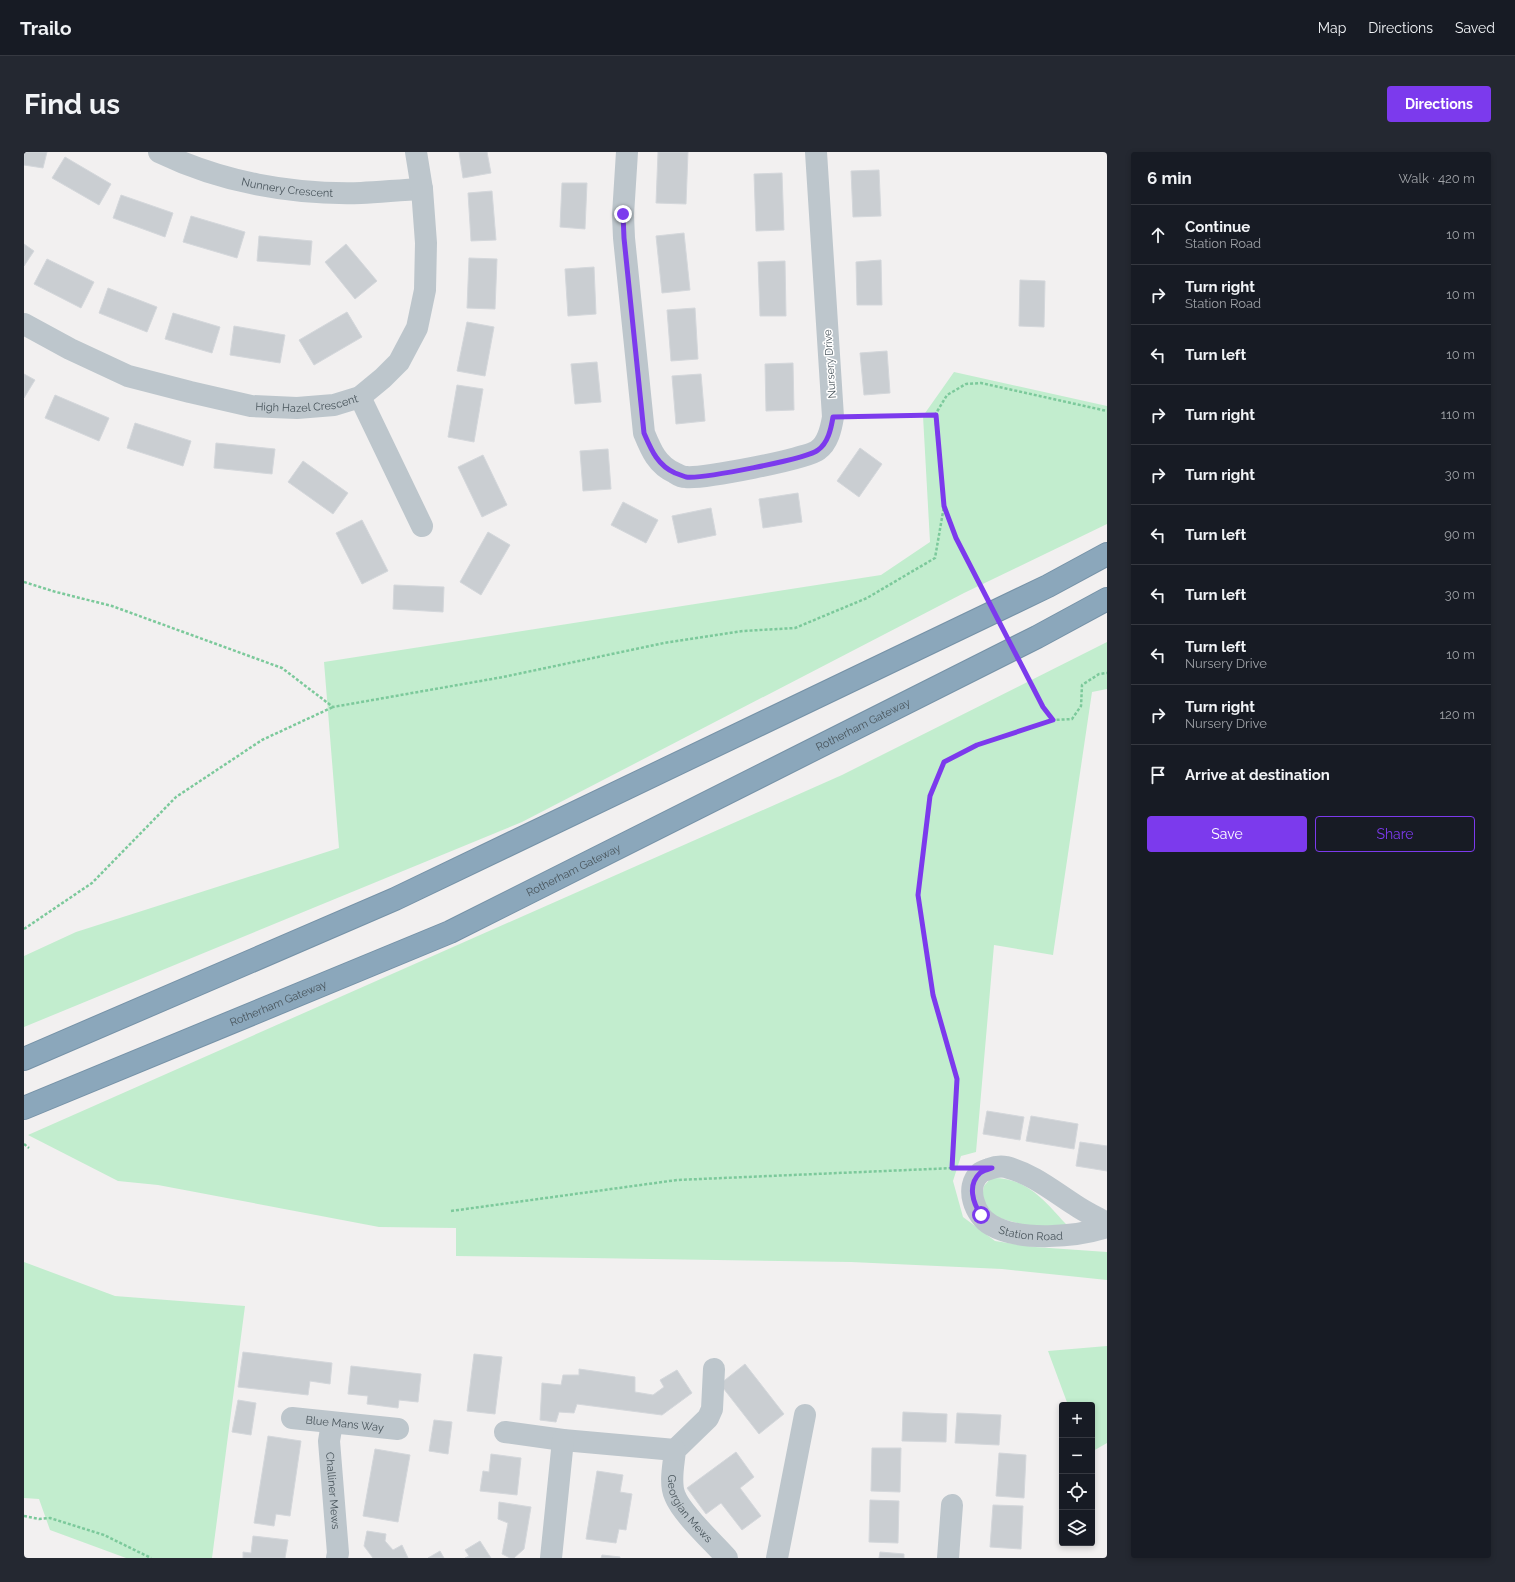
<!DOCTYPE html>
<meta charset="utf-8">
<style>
body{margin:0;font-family:Raleway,sans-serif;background:#242831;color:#f1f3f6}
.controls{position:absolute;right:12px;bottom:12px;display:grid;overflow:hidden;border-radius:4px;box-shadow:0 2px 6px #0003}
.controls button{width:36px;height:36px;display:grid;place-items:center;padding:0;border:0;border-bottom:1px solid #363941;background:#171b24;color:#f1f3f6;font:20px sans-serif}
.stop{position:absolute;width:12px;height:12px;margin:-9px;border:3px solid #7c3aed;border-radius:50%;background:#fff}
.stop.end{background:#7c3aed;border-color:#fff;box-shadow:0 1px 4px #0008}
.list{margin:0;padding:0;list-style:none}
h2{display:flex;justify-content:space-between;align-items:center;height:52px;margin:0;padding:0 16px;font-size:17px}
h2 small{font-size:13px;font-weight:400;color:#9ea1a6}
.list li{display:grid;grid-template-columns:26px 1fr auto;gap:12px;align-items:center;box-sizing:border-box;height:60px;padding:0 16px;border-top:1px solid #363941}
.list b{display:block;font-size:15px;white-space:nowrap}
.list p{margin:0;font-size:13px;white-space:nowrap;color:#9ea1a6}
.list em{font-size:13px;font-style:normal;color:#9ea1a6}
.actions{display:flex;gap:8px;padding:12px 16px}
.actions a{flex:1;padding:9px 0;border:1px solid #7c3aed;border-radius:4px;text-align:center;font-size:14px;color:#7c3aed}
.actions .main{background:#7c3aed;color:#fff}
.icon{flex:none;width:22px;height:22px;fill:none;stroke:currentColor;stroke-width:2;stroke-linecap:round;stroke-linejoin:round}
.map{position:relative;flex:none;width:1083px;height:1406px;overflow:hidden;border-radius:4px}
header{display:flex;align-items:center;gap:24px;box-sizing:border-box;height:56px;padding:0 20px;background:#171b24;border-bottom:1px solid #363941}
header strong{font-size:19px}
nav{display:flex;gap:22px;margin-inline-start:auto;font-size:14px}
.intro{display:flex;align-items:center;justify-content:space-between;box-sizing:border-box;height:96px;padding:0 24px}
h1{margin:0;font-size:28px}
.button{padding:10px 18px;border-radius:4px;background:#7c3aed;color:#fff;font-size:14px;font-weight:700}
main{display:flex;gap:24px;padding:0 24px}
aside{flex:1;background:#171b24;border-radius:4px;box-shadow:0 2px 6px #0003}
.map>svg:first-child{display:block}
.green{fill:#c2edce}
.building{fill:#caced2;stroke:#d4d7db}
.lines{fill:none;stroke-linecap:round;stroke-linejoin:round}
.highway-casing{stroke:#7692a7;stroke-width:24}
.path{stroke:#7cc99b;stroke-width:2.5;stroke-dasharray:3 2;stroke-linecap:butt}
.minor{stroke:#bdc6cc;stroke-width:22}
.highway{stroke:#8ba7bb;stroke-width:22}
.path-bridge{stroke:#7cc99b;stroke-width:2.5;stroke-dasharray:3 2;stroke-linecap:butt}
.route{stroke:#7c3aed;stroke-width:5}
.labels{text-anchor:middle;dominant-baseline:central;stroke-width:3;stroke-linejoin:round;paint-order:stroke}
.street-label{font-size:11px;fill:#49555c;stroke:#fff}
</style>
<header>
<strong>Trailo</strong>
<nav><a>Map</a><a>Directions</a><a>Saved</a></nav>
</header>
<div class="intro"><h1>Find us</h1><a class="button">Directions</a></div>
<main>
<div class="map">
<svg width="1083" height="1406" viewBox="0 0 1083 1406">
<rect width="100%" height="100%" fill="#f2f0f0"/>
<path class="green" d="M930,220l153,34v118l-143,69 -442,229 -498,205v-71l52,-24 263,-84 -15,-186 557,-87 49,-33 -7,-126z
M1083,490v47l-15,3 -39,263 -59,-10 -18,207 -15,4 -8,25 10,36 32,24 40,6 72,5v28l-105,-11 -151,-7 -395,-6v-28l-77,-1 -221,-42 -40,-4 -90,-46 814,-360z
M967,1026c37,-1 54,24 77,48l-26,4 -50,-14 -11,-15 3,-15z
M0,1110l91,34 130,10 -33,252h-86l-76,-28 -11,-31 -15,-1z
M1083,1194v97l-14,8 -1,-46h-24l-20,-54z"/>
<path class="building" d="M0,0h23l-4,16 -19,-3z
M435,0h28l4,21 -28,5z
M634,0h30l-2,52 -30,-1z
M41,5l46,27 -12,21 -47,-27z
M855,18l2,46 -28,1 -2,-46z
M758,21l2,57 -28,1 -2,-57z
M538,31h25l-2,46 -25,-2z
M468,39l4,49 -25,1 -3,-48z
M97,43l52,18 -8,24 -52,-19z
M167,64l54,16 -8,26 -54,-16z
M660,81l6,57 -28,3 -6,-57z
M235,84l53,5 -2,24 -53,-4z
M0,92l10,7 -10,15z
M322,92l31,37 -22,18 -30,-37z
M445,106l28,1 -2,50 -28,-1z
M23,107l47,23 -13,26 -47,-24z
M857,108l1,45h-25l-1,-43z
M761,109l1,55h-26l-2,-54z
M570,115l2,47 -28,2 -3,-47z
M996,128l25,1 -1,46 -25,-1z
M84,136l49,19 -10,25 -48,-19z
M671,156l3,51 -27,2 -4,-51z
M323,160l15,25 -48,28 -15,-25z
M149,161l47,14 -8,26 -47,-14z
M443,170l27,5 -9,49 -28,-5z
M210,174l51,9 -5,28 -50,-8z
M863,199l3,42 -26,2 -4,-42z
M573,210l4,40 -26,2 -4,-40z
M769,211l1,47 -28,1 -1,-47z
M0,222l11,6 -11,18z
M677,222l4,47 -29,3 -4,-48z
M433,233l26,4 -9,53 -26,-5z
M31,243l54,23 -10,23 -54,-23z
M111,271l56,18 -8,25 -56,-18z
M192,291l59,6 -3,25 -58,-6z
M836,296l22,16 -23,33 -22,-16z
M584,297l3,40 -28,2 -3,-40z
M459,303l24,50 -25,12 -24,-50z
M279,309l45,32 -15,21 -45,-32z
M774,341l4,29 -39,6 -4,-29z
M599,350l35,18 -12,23 -35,-18z
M687,356l5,27 -38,8 -6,-27z
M338,368l26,51 -26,13 -26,-51z
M464,380l22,13 -29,50 -21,-13z
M370,433l50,2 -1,25 -50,-3z
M963,959l37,6 -4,23 -37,-6z
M1007,964l47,8 -4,25 -48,-8z
M1056,990l27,4v25l-31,-5z
M219,1200l89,11 -2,21 -20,-3 -2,14 -70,-8z
M450,1202l28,3 -7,57 -28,-3z
M721,1212l39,50 -25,20 -39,-50z
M327,1214l70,8 -3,28 -19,-2 -1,8 -31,-4 1,-8 -20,-2z
M555,1217l56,8v15l18,3 11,-8 -4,-7 17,-10 15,23 -30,22 -85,-11 -3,9 -15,-1 -3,10 -16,-2 2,-37 19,2 2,-10h16z
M214,1248l18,3 -5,32 -19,-3z
M879,1260l44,2 -1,28 -44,-1z
M933,1261l44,2 -2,30 -44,-2z
M410,1268l18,2 -4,32 -19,-3z
M244,1284l33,5 -11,75 -14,-2 -2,12 -20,-3z
M848,1296h29l-1,44 -29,-1z
M351,1297l35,6 -12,67 -35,-6z
M712,1300l18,25 -14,11 21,28 -19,14 -21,-27 -15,11 -19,-26z
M975,1301l27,2 -2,43 -28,-2z
M467,1302l30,4 -4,37 -37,-4 3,-20 6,1z
M573,1319l26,4 -3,17 12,2 -6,36 -7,-1 -3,14 -30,-4z
M846,1348l29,1 -1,42 -29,-1z
M475,1350l32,5 -7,42 -10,9h-4l-8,-4 6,-31 -10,-4z
M969,1353l30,1 -2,43 -31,-2z
M343,1379l19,3 -1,7 8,9 9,-5 6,13h-35l-9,-12z
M229,1384l35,4 -3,18h-42v-6l8,1z
M456,1389l11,17h-26l4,-2 -4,-6z
M416,1399l4,7h-16z
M856,1400l24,2v4h-25z
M578,1403l18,2v1h-19z"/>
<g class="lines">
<defs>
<g id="highway">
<path d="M0,907l371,-160 653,-313 59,-32"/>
<path id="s7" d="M0,956l426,-176 587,-295 70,-38"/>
</g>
</defs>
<use href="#highway" class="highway-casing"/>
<path class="path" d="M832,265l79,-2
M932,386l-12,-32 -9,-91 12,-20 19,-11 15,-1 126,28
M0,430l32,10 56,14 170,62 51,39 170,-30 161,-34 79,-12 52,-3 72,-30 68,-40 9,-52
M1019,555l10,13 19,-1 9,-13 1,-21 17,-11 8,-1
M0,777l68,-46 84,-86 86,-57 71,-33
M0,992l5,4
M928,1016l5,-89 -24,-84 -15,-100 12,-99 14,-34 33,-17 76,-25
M427,1059l226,-31 277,-12
M0,1364l15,3 11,-1 54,17 47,23"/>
<g class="minor">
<path id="s1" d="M135,0c62,30 133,43 202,41 20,-1 40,-3 61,-4"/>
<path d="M603,0l-4,63 1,23 20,195c7,17 13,32 31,40 3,2 8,4 11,4 16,2 121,-18 132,-27 10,-7 13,-21 15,-33l-17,-265"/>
<path id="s2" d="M0,172l46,25 58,27 62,16 61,14 46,2 37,-3 26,-8 23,-19 16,-16 18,-34 8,-38 1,-47 -4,-54 -6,-37"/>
<path d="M336,245l62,129"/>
<path id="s3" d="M1083,1071c-11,-6 -22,-11 -32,-18 -22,-14 -42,-31 -69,-38 -5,-1 -12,0 -17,2 -3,1 -7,2 -9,4 -16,14 -5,43 11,52 29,17 86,12 116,2"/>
<path id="s4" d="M690,1217l-2,40 -4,9 -33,32c-1,13 -6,33 0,46 7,18 38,46 52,62"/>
<path id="s5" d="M268,1266l106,11"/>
<path id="s6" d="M308,1271l-3,18 9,112 -1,5"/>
<path d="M481,1280l58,8 112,10"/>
<path d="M527,1406l12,-118"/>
<path d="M753,1406l28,-143"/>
<path d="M924,1406l4,-53"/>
</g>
<use href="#highway" class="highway"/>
<path class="path-bridge" d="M932,386l87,169"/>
</g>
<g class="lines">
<path class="route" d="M599,62l1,24 20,195c7,16 13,32 31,40 3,1 8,3 11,4 16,2 121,-18 132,-27 10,-7 13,-21 15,-33l103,-2 8,91 12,32 87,169 10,13 -76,25 -33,17 -14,34 -12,99 15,100 24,84 -5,89h40c-3,1 -9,3 -12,5 -13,12 -7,30 1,42"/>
</g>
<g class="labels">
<g class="street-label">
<text stroke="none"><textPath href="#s1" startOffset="134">Nunnery Crescent</textPath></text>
<text transform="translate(806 212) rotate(-94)">Nursery Drive</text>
<text stroke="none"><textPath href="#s2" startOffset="299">High Hazel Crescent</textPath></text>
<text stroke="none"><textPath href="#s7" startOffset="923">Rotherham Gateway</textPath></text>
<text stroke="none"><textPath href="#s7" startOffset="599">Rotherham Gateway</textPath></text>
<text stroke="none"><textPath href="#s7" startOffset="275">Rotherham Gateway</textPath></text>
<text stroke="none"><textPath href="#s3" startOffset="245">Station Road</textPath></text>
<text stroke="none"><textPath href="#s5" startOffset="53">Blue Mans Way</textPath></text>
<text stroke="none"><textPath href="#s6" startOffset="68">Challiner Mews</textPath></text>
<text stroke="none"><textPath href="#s4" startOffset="160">Georgian Mews</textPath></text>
</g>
</g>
</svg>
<div class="controls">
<button>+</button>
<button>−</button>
<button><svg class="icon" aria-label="locate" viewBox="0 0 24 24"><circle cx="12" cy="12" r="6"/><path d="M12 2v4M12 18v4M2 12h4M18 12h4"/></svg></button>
<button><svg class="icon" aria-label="layers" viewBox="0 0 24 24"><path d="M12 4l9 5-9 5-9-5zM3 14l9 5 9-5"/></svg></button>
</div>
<div class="stop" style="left:957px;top:1063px"></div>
<div class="stop end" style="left:599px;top:62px"></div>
</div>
<aside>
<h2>6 min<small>Walk · 420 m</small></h2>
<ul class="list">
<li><svg class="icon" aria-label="ahead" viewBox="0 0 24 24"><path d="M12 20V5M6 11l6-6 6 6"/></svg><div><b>Continue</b><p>Station Road</p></div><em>10 m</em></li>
<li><svg class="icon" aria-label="right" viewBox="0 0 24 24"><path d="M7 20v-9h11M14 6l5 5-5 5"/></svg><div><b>Turn right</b><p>Station Road</p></div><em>10 m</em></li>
<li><svg class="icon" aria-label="left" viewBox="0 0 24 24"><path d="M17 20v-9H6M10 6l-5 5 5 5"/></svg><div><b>Turn left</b></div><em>10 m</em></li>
<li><svg class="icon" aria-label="right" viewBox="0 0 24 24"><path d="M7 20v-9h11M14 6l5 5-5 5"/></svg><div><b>Turn right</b></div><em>110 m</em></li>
<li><svg class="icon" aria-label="right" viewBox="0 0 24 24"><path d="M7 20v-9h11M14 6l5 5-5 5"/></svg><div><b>Turn right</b></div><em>30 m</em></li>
<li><svg class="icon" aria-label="left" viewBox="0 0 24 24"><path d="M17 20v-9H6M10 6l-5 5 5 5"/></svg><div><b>Turn left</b></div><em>90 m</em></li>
<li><svg class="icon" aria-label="left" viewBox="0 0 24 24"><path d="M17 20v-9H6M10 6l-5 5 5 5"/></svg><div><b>Turn left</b></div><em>30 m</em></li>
<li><svg class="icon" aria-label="left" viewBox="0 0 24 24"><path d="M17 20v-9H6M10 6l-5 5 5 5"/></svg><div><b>Turn left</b><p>Nursery Drive</p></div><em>10 m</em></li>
<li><svg class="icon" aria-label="right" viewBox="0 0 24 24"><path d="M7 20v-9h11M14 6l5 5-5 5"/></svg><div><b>Turn right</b><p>Nursery Drive</p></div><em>120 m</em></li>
<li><svg class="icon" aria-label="arrive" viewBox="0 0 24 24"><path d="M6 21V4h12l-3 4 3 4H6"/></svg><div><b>Arrive at destination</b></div></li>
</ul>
<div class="actions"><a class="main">Save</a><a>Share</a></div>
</aside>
</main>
